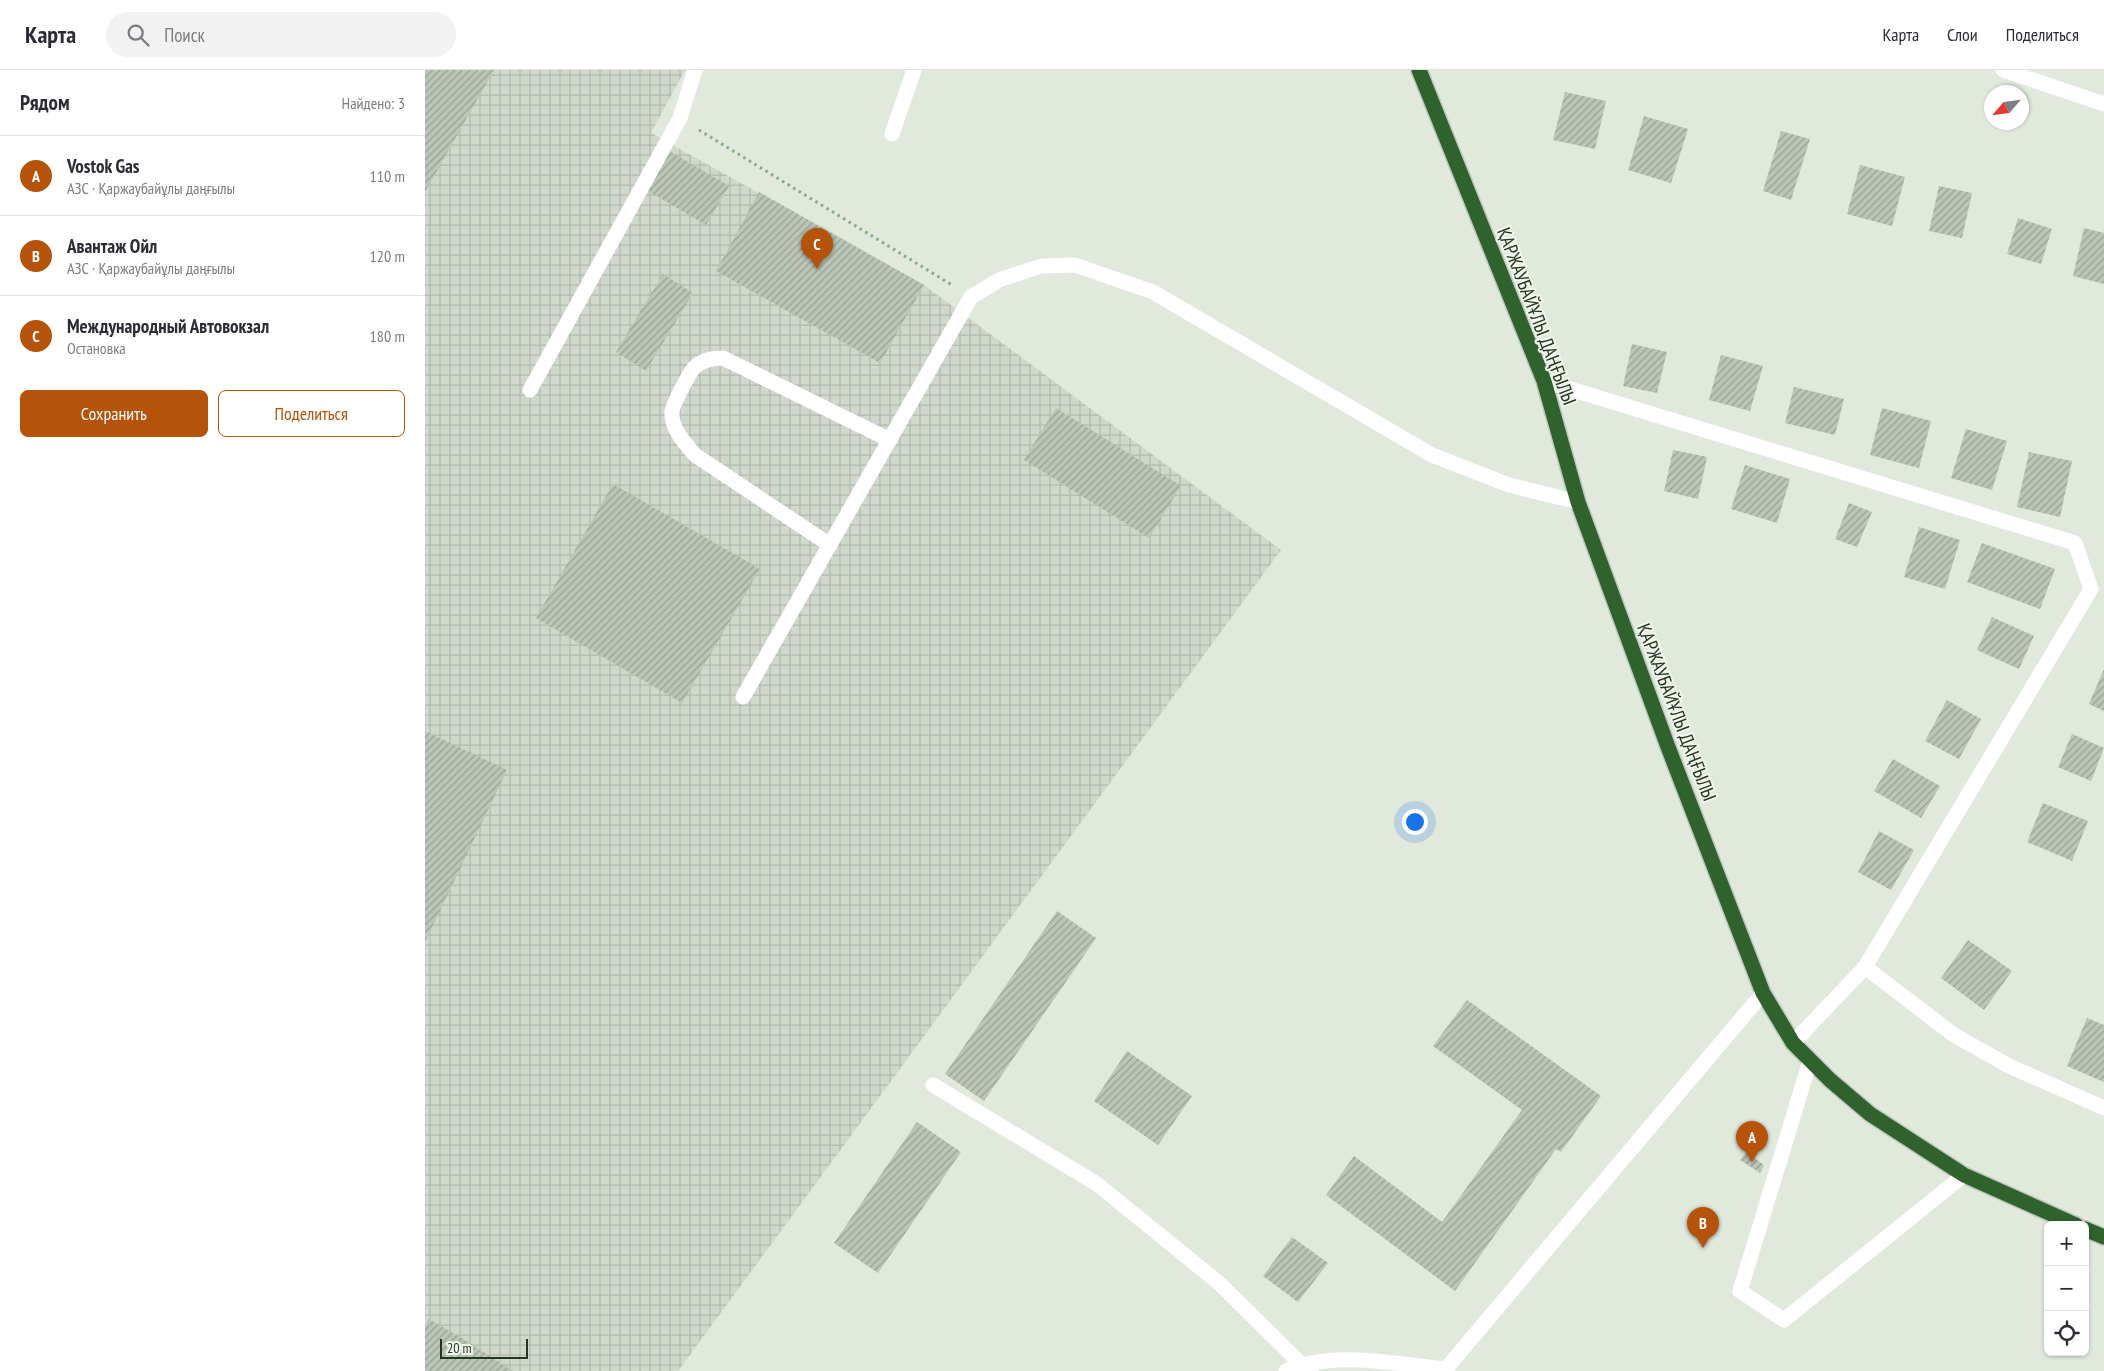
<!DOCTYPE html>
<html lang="ru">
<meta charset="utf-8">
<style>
body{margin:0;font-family:"PT Sans Narrow",sans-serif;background:#f2f2f3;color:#2b2b33}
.controls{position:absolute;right:15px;bottom:15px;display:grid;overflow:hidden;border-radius:8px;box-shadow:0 1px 4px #0004}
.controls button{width:45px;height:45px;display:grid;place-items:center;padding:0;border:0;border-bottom:1px solid #e1e1e2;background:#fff;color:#2b2b33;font:25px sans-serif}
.compass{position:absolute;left:1559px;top:15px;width:45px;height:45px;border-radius:50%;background:#fff;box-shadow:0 1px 4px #0004;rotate:242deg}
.scale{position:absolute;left:15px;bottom:12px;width:88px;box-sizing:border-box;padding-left:5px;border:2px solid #233720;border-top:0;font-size:14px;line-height:18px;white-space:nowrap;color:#233720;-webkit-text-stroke:4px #f0f6ed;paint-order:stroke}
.you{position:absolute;left:989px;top:751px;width:18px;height:18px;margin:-12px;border:4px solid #fff;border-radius:50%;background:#1a73e8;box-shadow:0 0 0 8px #1a73e833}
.badge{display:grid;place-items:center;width:32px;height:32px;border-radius:50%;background:#b45309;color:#fff;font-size:16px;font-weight:700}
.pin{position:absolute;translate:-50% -41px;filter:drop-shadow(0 1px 2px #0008)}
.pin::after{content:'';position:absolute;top:26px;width:18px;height:15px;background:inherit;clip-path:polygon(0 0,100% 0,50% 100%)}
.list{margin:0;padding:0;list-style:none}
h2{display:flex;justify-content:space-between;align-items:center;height:65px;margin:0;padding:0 20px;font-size:21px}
h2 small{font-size:16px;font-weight:400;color:#7c7c81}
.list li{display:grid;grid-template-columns:32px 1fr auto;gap:15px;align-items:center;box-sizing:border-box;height:80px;padding:0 20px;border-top:1px solid #e1e1e2}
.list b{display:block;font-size:19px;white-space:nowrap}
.list p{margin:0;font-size:16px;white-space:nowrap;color:#7c7c81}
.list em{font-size:16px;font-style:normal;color:#7c7c81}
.actions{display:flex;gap:10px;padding:15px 20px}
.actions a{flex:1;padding:11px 0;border:1px solid #b45309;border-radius:8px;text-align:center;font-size:18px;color:#b45309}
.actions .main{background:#b45309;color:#fff}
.icon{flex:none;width:28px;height:28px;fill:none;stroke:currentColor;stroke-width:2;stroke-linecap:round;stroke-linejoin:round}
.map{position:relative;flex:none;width:1679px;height:1301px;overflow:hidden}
header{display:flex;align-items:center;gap:30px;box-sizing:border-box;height:70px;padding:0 25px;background:#fff;border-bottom:1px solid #e1e1e2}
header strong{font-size:24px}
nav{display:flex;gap:28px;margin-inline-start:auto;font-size:18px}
.search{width:350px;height:45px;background:#f2f2f3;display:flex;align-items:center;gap:12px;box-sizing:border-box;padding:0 18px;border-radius:28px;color:#7c7c81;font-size:19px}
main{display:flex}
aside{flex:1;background:#fff}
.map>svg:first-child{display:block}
.industrial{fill:url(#industrial-grid)}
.building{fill:url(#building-hatch)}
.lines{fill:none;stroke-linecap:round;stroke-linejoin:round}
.highway-casing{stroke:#c1c7c1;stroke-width:18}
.path{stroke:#86ab7f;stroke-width:3;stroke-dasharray:2.5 4;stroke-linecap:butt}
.lane{stroke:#fff;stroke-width:15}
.street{stroke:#fff;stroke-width:15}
.highway{stroke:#30622d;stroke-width:15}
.labels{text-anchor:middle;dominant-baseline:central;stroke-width:4;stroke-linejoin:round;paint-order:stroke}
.street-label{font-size:19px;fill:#233720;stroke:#f0f6ed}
</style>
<header>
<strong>Карта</strong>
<div class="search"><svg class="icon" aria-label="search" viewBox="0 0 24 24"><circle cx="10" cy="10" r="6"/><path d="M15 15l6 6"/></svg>Поиск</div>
<nav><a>Карта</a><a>Слои</a><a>Поделиться</a></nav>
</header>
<main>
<aside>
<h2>Рядом<small>Найдено: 3</small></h2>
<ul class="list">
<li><span class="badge">A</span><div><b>Vostok Gas</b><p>АЗС · Қаржаубайұлы даңғылы</p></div><em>110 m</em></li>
<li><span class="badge">B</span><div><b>Авантаж Ойл</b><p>АЗС · Қаржаубайұлы даңғылы</p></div><em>120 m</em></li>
<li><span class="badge">C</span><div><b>Международный Автовокзал</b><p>Остановка</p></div><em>180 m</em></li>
</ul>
<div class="actions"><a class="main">Сохранить</a><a>Поделиться</a></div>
</aside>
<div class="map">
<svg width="1679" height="1301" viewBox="0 0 1679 1301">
<defs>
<pattern id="industrial-grid" width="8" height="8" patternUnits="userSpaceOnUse" patternTransform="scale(1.25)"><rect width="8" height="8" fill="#d0d8cc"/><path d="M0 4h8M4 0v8" fill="none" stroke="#b2baaf"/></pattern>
<pattern id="building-hatch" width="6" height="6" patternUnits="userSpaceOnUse" patternTransform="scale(1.25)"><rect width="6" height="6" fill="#bbc6b6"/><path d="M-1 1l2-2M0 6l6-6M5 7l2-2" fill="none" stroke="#98a294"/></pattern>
</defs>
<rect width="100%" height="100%" fill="#e1e9dd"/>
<path class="industrial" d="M0,0h260l-34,63 273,152 357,265 -603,821h-253z"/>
<path class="building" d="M0,0h69l-69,122z
M1140,22l41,9 -11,48 -42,-9z
M1219,46l44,13 -17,54 -43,-13z
M1356,61l29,8 -19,61 -28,-9z
M241,79l63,37 -23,39 -63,-37z
M1435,95l45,12 -13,49 -45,-12z
M1514,116l33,7 -10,45 -33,-7z
M334,122l165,93 -44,78 -164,-92z
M1593,148l34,11 -11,35 -34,-10z
M1659,158l20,5v51l-31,-8z
M238,204l30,19 -47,78 -30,-19z
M1207,274l35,8 -10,41 -34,-7z
M1296,285l42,11 -13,45 -41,-11z
M1369,317l50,12 -9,36 -50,-12z
M631,338l125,78 -32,52 -125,-78z
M1457,338l49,13 -12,47 -49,-13z
M1541,359l41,12 -15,49 -41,-12z
M1248,380l34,7 -9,42 -34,-8z
M1604,382l43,9 -12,56 -43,-10z
M1320,395l45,14 -13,44 -46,-14z
M188,414l147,85 -78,134 -146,-85z
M1424,433l23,9 -15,35 -22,-8z
M1494,457l41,13 -15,49 -41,-12z
M1557,473l73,26 -15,40 -73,-27z
M1567,547l42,19 -15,33 -42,-19z
M1679,599v42l-15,-7z
M1522,630l34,19 -22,40 -34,-18z
M0,661l82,39 -82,172z
M1647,664l32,14 -13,33 -33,-14z
M1468,689l47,27 -19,32 -47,-27z
M1618,733l45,18 -16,40 -45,-19z
M1454,761l35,19 -23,40 -33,-18z
M632,841l39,27 -112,163 -39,-27z
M1543,870l44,31 -28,39 -43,-32z
M1042,930l134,96 -40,56 -5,-3 -101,142 -129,-96 28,-39 88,66 80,-112 -89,-64z
M1662,948l17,7v57l-37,-16z
M702,981l65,45 -34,49 -64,-44z
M492,1052l44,30 -83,121 -44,-30z
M1321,1082l18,13 -4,8 -20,-13z
M867,1167l36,26 -30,39 -35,-26z
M4,1249l36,21 48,31h-88v-46z"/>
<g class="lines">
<defs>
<path id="highway" d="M994,0l125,311 34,121 90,245 95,246 30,50 37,37 40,34 94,61 112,50
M1660,1159l19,8"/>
</defs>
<use href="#highway" class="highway-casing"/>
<path class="path" d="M274,60l253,155"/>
<path class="lane" d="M467,64l22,-64
M105,320l150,-272 15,-48
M405,475l-135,-90c-10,-12 -24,-26 -23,-43 0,-6 18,-41 23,-45 7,-7 19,-9 28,-9l167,82
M318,627l228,-400 28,-17 42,-14 34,-1 78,27 279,163 77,30 69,17
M1385,991l-70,230 44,29 180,-145
M508,1015l164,99 122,99 82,81 10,7
M861,1301c46,-21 110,-7 159,-2"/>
<path class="street" d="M1578,0l101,34
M1119,311l531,162 16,46 -226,378 -72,76
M1440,897l89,68 55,31 95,42
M1019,1301l319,-378"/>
<use href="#highway" class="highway"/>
</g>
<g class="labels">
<g class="street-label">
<text transform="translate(1112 246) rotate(69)">ҚАРЖАУБАЙҰЛЫ ДАҢҒЫЛЫ</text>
<text transform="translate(1252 642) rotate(69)">ҚАРЖАУБАЙҰЛЫ ДАҢҒЫЛЫ</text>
</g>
</g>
</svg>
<div class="controls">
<button>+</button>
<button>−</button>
<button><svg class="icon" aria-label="locate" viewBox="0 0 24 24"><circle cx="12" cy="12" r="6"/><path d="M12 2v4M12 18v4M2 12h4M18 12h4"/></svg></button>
</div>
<svg class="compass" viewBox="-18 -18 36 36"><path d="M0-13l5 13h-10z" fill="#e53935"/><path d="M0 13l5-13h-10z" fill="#7c7c81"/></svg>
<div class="scale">20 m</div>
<div class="you"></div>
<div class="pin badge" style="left:1327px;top:1092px">A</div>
<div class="pin badge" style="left:1278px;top:1178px">B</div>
<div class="pin badge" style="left:392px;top:199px">C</div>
</div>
</main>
